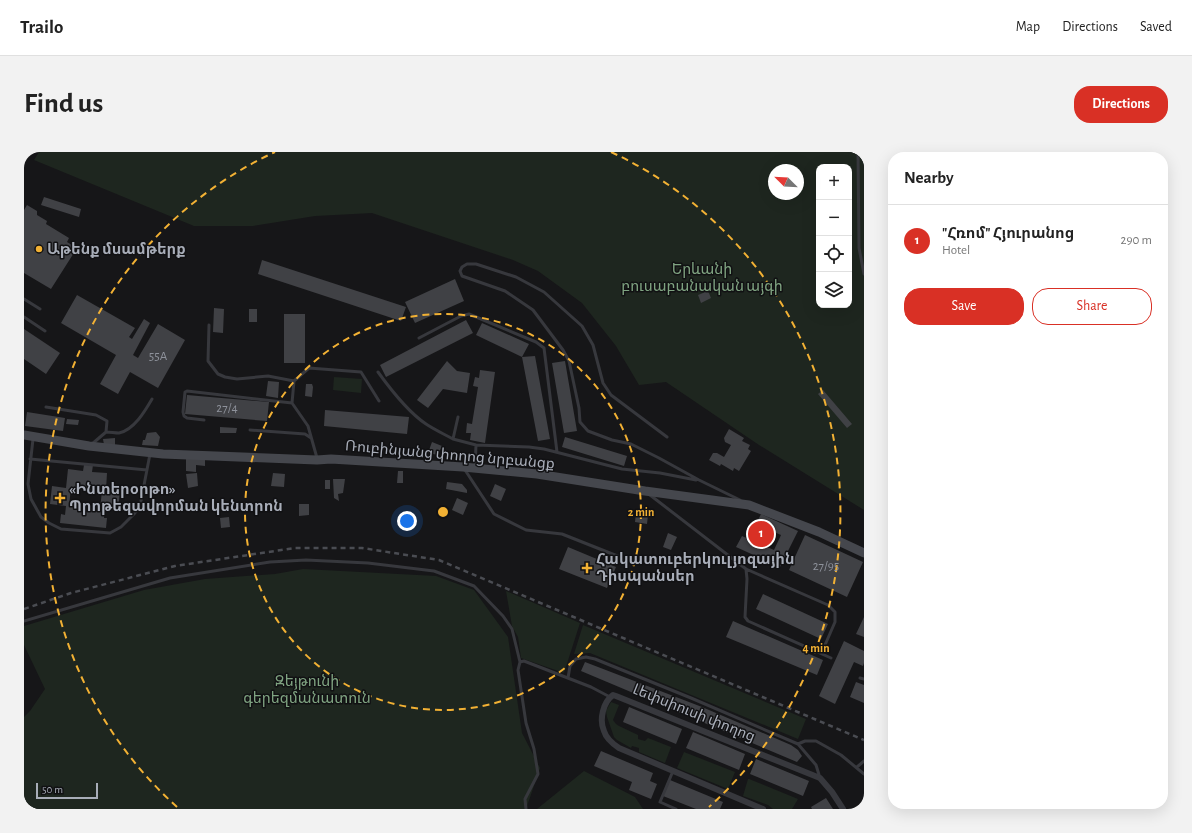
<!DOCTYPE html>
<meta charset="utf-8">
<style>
body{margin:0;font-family:"Alegreya Sans","Noto Sans Armenian",sans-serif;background:#f2f2f2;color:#222}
.controls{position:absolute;right:12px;top:12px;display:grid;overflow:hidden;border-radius:8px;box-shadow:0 4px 16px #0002}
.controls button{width:36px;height:36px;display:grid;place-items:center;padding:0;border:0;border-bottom:1px solid #e0e0e0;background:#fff;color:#222;font:20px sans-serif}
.compass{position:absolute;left:744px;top:12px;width:36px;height:36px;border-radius:50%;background:#fff;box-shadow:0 4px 16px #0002;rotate:294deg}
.scale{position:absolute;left:12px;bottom:10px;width:62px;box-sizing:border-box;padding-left:4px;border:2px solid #a8adb8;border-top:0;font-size:11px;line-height:14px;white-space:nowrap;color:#a8adb8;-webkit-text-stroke:3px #111113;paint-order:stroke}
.you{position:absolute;left:383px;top:369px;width:14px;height:14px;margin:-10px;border:3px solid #fff;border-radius:50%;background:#1a73e8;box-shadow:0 0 0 6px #1a73e833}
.badge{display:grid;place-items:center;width:26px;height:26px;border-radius:50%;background:#d93025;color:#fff;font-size:13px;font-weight:700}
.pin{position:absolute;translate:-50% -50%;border:2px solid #fff;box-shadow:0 1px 4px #0006}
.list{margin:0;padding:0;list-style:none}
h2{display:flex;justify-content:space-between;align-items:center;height:52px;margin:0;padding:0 16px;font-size:17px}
h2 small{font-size:13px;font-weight:400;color:#767676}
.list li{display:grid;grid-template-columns:26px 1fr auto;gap:12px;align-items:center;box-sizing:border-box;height:72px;padding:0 16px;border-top:1px solid #e0e0e0}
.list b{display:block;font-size:15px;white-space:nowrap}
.list p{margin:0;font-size:13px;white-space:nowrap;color:#767676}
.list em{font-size:13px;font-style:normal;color:#767676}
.actions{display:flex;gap:8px;padding:12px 16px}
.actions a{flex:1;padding:9px 0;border:1px solid #d93025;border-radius:16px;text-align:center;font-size:14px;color:#d93025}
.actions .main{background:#d93025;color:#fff}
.icon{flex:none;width:22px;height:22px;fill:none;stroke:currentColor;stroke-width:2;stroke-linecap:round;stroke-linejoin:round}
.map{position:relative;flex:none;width:840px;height:657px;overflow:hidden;border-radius:16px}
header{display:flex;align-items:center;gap:24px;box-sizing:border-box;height:56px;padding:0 20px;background:#fff;border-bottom:1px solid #e0e0e0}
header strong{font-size:19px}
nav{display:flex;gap:22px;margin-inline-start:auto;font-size:14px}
.intro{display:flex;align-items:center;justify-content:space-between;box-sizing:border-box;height:96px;padding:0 24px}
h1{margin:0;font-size:28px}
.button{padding:10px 18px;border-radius:16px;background:#d93025;color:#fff;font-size:14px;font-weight:700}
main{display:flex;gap:24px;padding:0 24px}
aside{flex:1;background:#fff;border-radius:16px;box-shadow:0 4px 16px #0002}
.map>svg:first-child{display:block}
.green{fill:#1e261f;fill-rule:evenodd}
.building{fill:#404145;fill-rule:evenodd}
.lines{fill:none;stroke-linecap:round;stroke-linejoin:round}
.lane{stroke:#37383d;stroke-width:3}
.street{stroke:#37383d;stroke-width:6}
.secondary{stroke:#45474d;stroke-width:9}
.rail{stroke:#4a4c52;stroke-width:2.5;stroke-dasharray:5 4;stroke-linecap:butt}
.ring{fill:none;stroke:#f2b134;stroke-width:2;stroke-dasharray:7 5}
.poi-dot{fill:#f2b134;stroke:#111113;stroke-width:1.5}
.labels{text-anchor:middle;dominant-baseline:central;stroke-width:3;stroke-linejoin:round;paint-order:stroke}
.number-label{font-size:13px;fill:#8e929b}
.poi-label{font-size:15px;font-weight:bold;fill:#a8adb8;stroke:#111113;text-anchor:start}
.park-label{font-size:15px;fill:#7fa381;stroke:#111113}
.street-label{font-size:15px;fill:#a8adb8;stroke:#111113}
.centre{fill:#f2b134;stroke:#111113;stroke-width:2}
.ring-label{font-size:12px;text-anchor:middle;font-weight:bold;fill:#f2b134;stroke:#111113;stroke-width:3;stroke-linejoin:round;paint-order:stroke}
</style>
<header>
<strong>Trailo</strong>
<nav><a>Map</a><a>Directions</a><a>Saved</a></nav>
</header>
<div class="intro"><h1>Find us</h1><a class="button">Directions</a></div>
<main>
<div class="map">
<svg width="840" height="657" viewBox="0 0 840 657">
<rect width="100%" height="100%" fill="#161618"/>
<path class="green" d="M15,0h825v358l-105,-65 -93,-63 -27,3 -23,-39 -34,-43 -44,-32 -25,-11 -141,-47 -57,3 -62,10h-59l-160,-66zM795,15h30v138h-30zM750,18h24v24h-24z
M310,225l28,2 -1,14 -28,-3z
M279,417l133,7 38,14 34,47 14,96 18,35 -14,41h-502v-92l6,-6 15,-22 -21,-44v-19l120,-36 61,-11 70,-5z
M482,439l74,32 -16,50 -43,-15 -3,-21 -6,-11z
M559,473l223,94 -8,20 -208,-86 -16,1z
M587,550l8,3 -6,15 3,4 3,2 19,9v4l7,2 3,-3 23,9 -6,16 -26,-11v-4l-7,-2 -1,2 -14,-8 -3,-3 -7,-20 -1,-6z
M660,600l51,20 -7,17 -51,-21z
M560,619l51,26 8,12h-106z
M724,627h1l49,20 -6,10h-19l-5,-4 -25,-9z"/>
<path class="building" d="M20,45l37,12 -2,8 -38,-12z
M3,53l10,6v4l10,6 -1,3 23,14 -2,4 10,6 -26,41 -27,-16v-63z
M238,108l144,47 -5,14 -143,-47z
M431,127l9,22 -49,22 -10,-21z
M684,139l3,7 -10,5 -3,-8z
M53,143l58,33 -6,9 3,2 12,-20 6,4 -17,32 5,3 20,-34 27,16 -27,48 -28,-16 -12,22 -18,-10 16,-29 -55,-32z
M190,156l10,1 -1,24 -10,-1z
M225,157h8v13h-8z
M260,162h21v49h-21z
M442,168l7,13 -87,44 -6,-12z
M458,171l47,21 -7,13 -46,-22z
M0,177l36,24 -14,21 -22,-15z
M511,204l15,83 -12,2 -16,-84z
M423,209l10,10 13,2 -3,20 -24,-4 -15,19 -11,-8z
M541,209l12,70 -13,2 -12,-70z
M456,218l15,2 -10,71 -15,-3 1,-7h-5l1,-10 5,1 6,-37 -5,-1 2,-9 4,1z
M244,229l11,1 -1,16 -12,-2z
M282,232h6l1,3 -1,10 -7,-1z
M799,238l29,34 -5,4 -29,-34z
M163,243l82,7 -2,19 -82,-7z
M301,258l84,7 -2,17 -83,-8z
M3,260l38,6 -2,13 -38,-5z
M43,267l12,1 -1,5 -12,-1z
M196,275l17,1 -1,5h-16z
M705,277l15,9 -2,3 8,4 -2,4 3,2 -12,20 -5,-3 -1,3 -12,-7 -1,2 -11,-6 4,-7h4l7,4 7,-12 -6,-3 -1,-4z
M132,280l4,5 -2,9 -16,-1 1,-5h2l2,-7z
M541,285l62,19 -3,10 -62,-19z
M91,286v8l-11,-1 -1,-6z
M408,290l10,4 -4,9 -10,-2z
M162,307h19v7l-9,-1v7l-10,-1z
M60,313h9l-1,7 15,1 -1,17 14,2 -2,18 -13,-1 -1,9h3l-1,10 -46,-5 1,-9 4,1 1,-9 -16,-2 2,-18 14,2 2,-19 15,2zM47,336l31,3 -2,18 -11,-1v-4h-9v3l-11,-1z
M374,319h5v12h-6z
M173,321l1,13 -10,2 -2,-14z
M249,321l12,1 -1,13 -13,-1z
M309,327h12l-2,14 -5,1 1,7 -5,-3z
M301,328h5v9h-5z
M423,330l15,2 5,6v3l-21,-4z
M471,332l11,5 -5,12 -11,-5z
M433,346l11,5 -5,12 -11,-5z
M275,352h10v11l-10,1z
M612,361l12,2 -1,9 -12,-2z
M737,362l37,17 -18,36 -44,-20 6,-11 32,14 7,-15 -25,-11z
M205,365l1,10 -9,1 -1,-10z
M644,381l9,4 -6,13 -8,-3z
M781,383l58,27 -16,35 -58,-27z
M544,395l48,20 -9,21 -48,-19z
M739,442l65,30 -7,15 -65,-30z
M840,465v20l-8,-3z
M709,469l90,39 -6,15 -91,-38z
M820,489l20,10v12l-1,3 -9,-4 -19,42 -16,-8z
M561,510l117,45 89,38 7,5 4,6 -5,6 -216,-91z
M832,530l8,3v18l-14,-6z
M605,555l53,22 -6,15 -53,-22z
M669,580l52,22 -6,16 -53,-22z
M577,599l52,22 -3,8 7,3 -6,15 -22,-9 3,-8 -38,-16z
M732,607l53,22 -6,15 -53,-22z
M646,628l53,22 -3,7h-24l-33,-13z
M802,646l7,11h-21l-1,-2z"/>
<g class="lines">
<path class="lane" d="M834,0l1,96 5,26
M0,147l16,10
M0,165l21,14
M185,173l-1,36 10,13 7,3 12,2 31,-3 26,5
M395,186l42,-22 8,-2 67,28 8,6 13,104
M354,220c13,18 30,40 48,52 9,6 18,10 27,15
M22,255l50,8 11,6 -1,11 -14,12
M434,265l-5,22 23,6 53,2 15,2 78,20 38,4 36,7
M180,268l-17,-2 -3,-2 -1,-4 2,-20 2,-1 105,12
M226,278l55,4 6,4
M82,280c4,0 9,1 13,1 15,-3 26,-22 33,-34
M643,285l-56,-42 -8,-12 -10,-38 -11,-19 -38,-34 -28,-15 -40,-13h-9l-5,3 -2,4 2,5 43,15 28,19 30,40 6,11 10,47 1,14 8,9 24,9 19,4 28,14 40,22 41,20
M9,287l-5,45 3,15 10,18 8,6 12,6 49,4 11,-6 13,-13 6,-8 10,-52
M293,306l-9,-32 -16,-23 2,-22 15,-13 52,4 18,29
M6,307l117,11
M451,315l1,-22
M441,318l29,44 32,16 36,4 58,23
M626,343l96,74 82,36 7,7v10l-10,23
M722,417l1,10 -2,38 3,4 83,37
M0,469l146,-43 100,-16 36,-2 62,3 66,8 40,15 29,30 9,13 8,33 -2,8 8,53 8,26 4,25 -13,25 1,10
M496,510l4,-1 67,26 19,10
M544,526l2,-12 6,-7 10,-2 9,2 96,39 107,46
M836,526l4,1
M833,615l7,-6
M649,619l-13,31 16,7
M796,626l-4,-13 -18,-21 7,-3h11l25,14 23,19"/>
<path class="street" d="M739,657l-144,-61c-6,-4 -13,-10 -15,-17 -5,-11 -1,-29 9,-36l3,1 204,82 12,14 11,17"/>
<path class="secondary" d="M0,283l65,11 74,8 154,6 14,-1 132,8 74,7 108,17 104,14 70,27 45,21"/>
<path class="rail" d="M0,457l47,-16 104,-27 120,-18h67l77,12 425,180"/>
</g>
<g class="ring">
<circle cx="419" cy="360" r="198"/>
<path d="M153 655A397 397 0 0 1 251 0M587 0A397 397 0 0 1 685 655"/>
</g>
<g class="poi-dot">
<circle cx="15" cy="97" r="4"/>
<path d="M34 340h4v4h4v4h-4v4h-4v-4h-4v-4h4z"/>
<path d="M561 410h4v4h4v4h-4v4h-4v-4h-4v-4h4z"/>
</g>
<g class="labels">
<g class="number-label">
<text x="134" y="204">55A</text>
<text x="203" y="256">27/4</text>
<text x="802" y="414">27/95</text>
</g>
<g class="poi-label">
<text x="23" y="97">Աթենք մսամթերք</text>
<text x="45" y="337">«Ինտերօրթո»<tspan x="45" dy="17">Պրոթեզավորման կենտրոն</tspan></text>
<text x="572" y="407">Հակատուբերկուլյոզային<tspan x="572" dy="17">Դիսպանսեր</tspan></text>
</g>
<g class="park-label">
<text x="678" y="117">Երևանի<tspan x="678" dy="17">բուսաբանական այգի</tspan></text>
<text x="283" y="529">Զեյթունի<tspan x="283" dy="17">գերեզմանատուն</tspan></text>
</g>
<g class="street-label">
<text transform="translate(426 303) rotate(5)">Ռուբինյանց փողոց նրբանցք</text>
<text transform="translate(670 561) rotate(22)">Լեփսիուսի փողոց</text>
</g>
</g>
<circle cx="419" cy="360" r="6" class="centre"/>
<g class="ring-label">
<text x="617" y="364">2 min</text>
<text x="792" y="500">4 min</text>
</g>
</svg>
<div class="controls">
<button>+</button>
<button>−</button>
<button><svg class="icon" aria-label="locate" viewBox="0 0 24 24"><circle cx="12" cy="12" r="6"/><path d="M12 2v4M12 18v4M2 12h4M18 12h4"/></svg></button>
<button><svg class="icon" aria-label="layers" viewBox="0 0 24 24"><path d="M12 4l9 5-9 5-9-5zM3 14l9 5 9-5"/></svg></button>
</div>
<svg class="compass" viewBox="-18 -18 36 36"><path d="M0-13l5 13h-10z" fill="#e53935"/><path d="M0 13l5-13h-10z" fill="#767676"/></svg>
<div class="scale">50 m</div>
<div class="you"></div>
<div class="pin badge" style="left:737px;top:382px">1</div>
</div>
<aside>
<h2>Nearby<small></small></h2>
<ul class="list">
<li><span class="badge">1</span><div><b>&quot;Հռոմ&quot; Հյուրանոց</b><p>Hotel</p></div><em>290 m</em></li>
</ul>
<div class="actions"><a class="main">Save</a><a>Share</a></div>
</aside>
</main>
